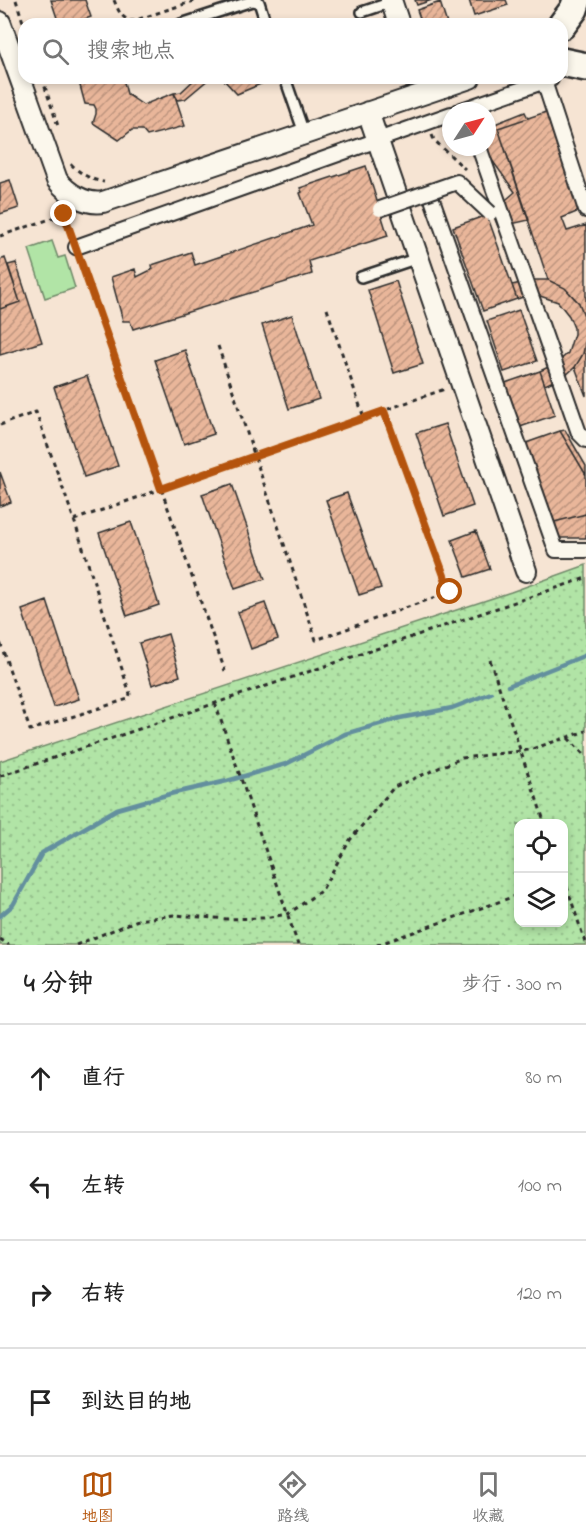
<!DOCTYPE html>
<html lang="zh">
<meta charset="utf-8">
<style>
body{margin:0;font-family:"Indie Flower","LXGW WenKai TC",sans-serif;background:#f2f2f2;color:#222}
.controls{position:absolute;right:18px;bottom:18px;display:grid;overflow:hidden;border-radius:12px;box-shadow:0 3px 9px #0003}
.controls button{width:54px;height:54px;display:grid;place-items:center;padding:0;border:0;border-bottom:2px solid #e0e0e0;background:#fff;color:#222;font:30px sans-serif}
.compass{position:absolute;left:442px;top:102px;width:54px;height:54px;border-radius:50%;background:#fff;box-shadow:0 3px 9px #0003;rotate:54deg}
.stop{position:absolute;width:18px;height:18px;margin:-14px;border:4px solid #b45309;border-radius:50%;background:#fff}
.stop.end{background:#b45309;border-color:#fff;box-shadow:0 2px 6px #0008}
.list{margin:0;padding:0;list-style:none}
h2{display:flex;justify-content:space-between;align-items:center;height:78px;margin:0;padding:0 24px;font-size:26px}
h2 small{font-size:20px;font-weight:400;color:#767676}
.list li{display:grid;grid-template-columns:39px 1fr auto;gap:18px;align-items:center;box-sizing:border-box;height:108px;padding:0 24px;border-top:2px solid #e0e0e0}
.list b{display:block;font-size:22px;white-space:nowrap}
.list em{font-size:20px;font-style:normal;color:#767676}
.icon{flex:none;width:33px;height:33px;fill:none;stroke:currentColor;stroke-width:2;stroke-linecap:round;stroke-linejoin:round}
.map{position:relative;flex:none;width:586px;height:945px;overflow:hidden}
.search{position:absolute;background:#fff;box-shadow:0 3px 9px #0003;left:18px;right:18px;top:18px;height:66px;display:flex;align-items:center;gap:15px;box-sizing:border-box;padding:0 21px;border-radius:18px;color:#767676;font-size:22px}
.sheet{height:510px;background:#fff}
nav{display:flex;justify-content:space-around;align-items:center;box-sizing:border-box;height:84px;border-top:2px solid #e0e0e0;background:#fff;font-size:16px;color:#767676}
nav a{display:grid;justify-items:center;gap:3px}
nav .on{color:#b45309}
.map>svg:first-child{display:block}
.grass{fill:#b1e4a6;stroke:#6e8868;stroke-width:1.5}
.park{fill:url(#park-dots);stroke:#6e8868;stroke-width:1.5;fill-rule:evenodd}
.lines{fill:none;stroke-linecap:round;stroke-linejoin:round}
.stream{stroke:#638f9e;stroke-width:4.5}
.building{fill:url(#building-hatch);stroke:#2b2b2b;stroke-width:1.5}
.service-casing{stroke:#2b2b2b;stroke-width:14}
.pedestrian-casing{stroke:#2b2b2b;stroke-width:18}
.minor-casing{stroke:#2b2b2b;stroke-width:24}
.secondary-casing{stroke:#2b2b2b;stroke-width:32}
.path{stroke:#2b2b2b;stroke-width:3;stroke-dasharray:4.5 4.5;stroke-linecap:butt}
.service{stroke:#fbf7ec;stroke-width:9}
.pedestrian{stroke:#fbf7ec;stroke-width:14}
.minor{stroke:#fbf7ec;stroke-width:20}
.secondary{stroke:#fbf7ec;stroke-width:27}
.pedestrian-bridge-casing{stroke:#2b2b2b;stroke-width:18;stroke-linecap:butt}
.pedestrian-bridge{stroke:#fbf7ec;stroke-width:14}
.route{stroke:#b45309;stroke-width:8}
</style>
<div class="map">
<svg width="586" height="945" viewBox="0 0 586 945">
<defs>
<pattern id="park-dots" width="8" height="8" patternUnits="userSpaceOnUse" patternTransform="scale(1.5)"><rect width="8" height="8" fill="#b1e4a6"/><path d="M2 2h.1M6 6h.1" fill="none" stroke="#98c48f" stroke-width="1.8" stroke-linecap="round"/></pattern>
<pattern id="building-hatch" width="6" height="6" patternUnits="userSpaceOnUse" patternTransform="scale(1.5)"><rect width="6" height="6" fill="#e9b69a"/><path d="M-1 1l2-2M0 6l6-6M5 7l2-2" fill="none" stroke="#bd947e"/></pattern>
</defs>
<rect width="100%" height="100%" fill="#f6e4d3"/>
<filter id="ink" filterUnits="userSpaceOnUse"><feTurbulence type="fractalNoise" baseFrequency=".0167" numOctaves="2"/><feDisplacementMap in="SourceGraphic" scale="12" xChannelSelector="R" yChannelSelector="G"/><feConvolveMatrix kernelMatrix="1 2 1 2 8 2 1 2 1" color-interpolation-filters="sRGB"/></filter>
<g filter="url(#ink)">
<path class="grass" d="M52,241l6,17 7,-2 10,32 -30,10 -16,-49z"/>
<path class="park" d="M586,565v380h-586v-184l511,-169zM518,824h46v98h-46z"/>
<g class="lines">
<path class="stream" d="M508,686l78,-31
M0,916l13,-11 29,-52 75,-44 53,-15 57,-13 59,-17 59,-30 55,-16 52,-10 39,-15"/>
</g>
<path class="building" d="M51,0h34l6,17 -21,7h-11z
M415,0h17l-15,5z
M469,0h37l2,5 -34,11z
M440,2l7,22h-25l-5,-14z
M78,78h45l4,16 16,11 31,-12 11,33 -38,10 -5,-6h-10l-13,10 -26,-17 3,-9v-5l-2,-4 -9,-1z
M196,78h14l-25,21 -7,1 -4,-7 7,-1z
M222,78h43l3,3 -31,13z
M525,112l3,6 -30,10 31,92 -31,7 -6,-15 23,-20 -26,-36 -3,-9 1,-20z
M546,112l33,99 -17,7 5,13 19,-6v96l-7,-18 -5,-5 -9,-10 -17,-8 -50,-152z
M366,166l22,70 -79,25 3,13 -179,55 -3,-8h-7l-12,-44 24,-8 2,8 16,-8 -1,-4 39,-13 4,13 117,-40 -12,-32 2,-1 -2,-4z
M10,180l9,28 -19,6v-31z
M487,215l30,84 -34,12 -30,-84z
M5,258l15,44 -20,7v-49z
M16,263l26,79 -42,13v-46l20,-7 -12,-37z
M533,280h15l17,8 14,15 7,18v17l-3,16 -3,5 -5,8 -9,8 -21,10 -5,-14 17,-8 11,-10 6,-19v-6l-5,-12 -11,-14 -21,-7 -11,1 -9,3 -5,-14z
M396,281l27,83 -29,9 -26,-83z
M519,310l18,51 -33,11 -17,-51z
M292,315l27,84 -30,10 -27,-84z
M586,338v58l-11,-29 8,-13z
M185,350l29,84 -30,10 -29,-84z
M540,371l15,44 -35,12 -15,-44z
M87,376l31,90 -34,11 -30,-90z
M445,424l28,82 -29,10 -28,-83z
M565,430l21,36v9l-26,-44z
M560,431l26,44v39l-32,8 -28,-79z
M0,472l11,30 -11,4z
M232,484l33,95 -30,10 -33,-95z
M347,493l34,95 -22,7 -33,-95z
M586,514v24h-27l-5,-16z
M131,522l28,83 -32,11 -28,-83z
M476,531l14,38 -24,8 -14,-37z
M47,601l32,98 -25,8 -32,-97z
M265,603l13,36 -27,10 -13,-37z
M168,634l12,42 -28,9 -13,-42z"/>
<g class="lines">
<defs>
<path id="service" d="M362,12l30,-10
M181,24l71,-23 7,1 7,22
M285,78l19,55
M361,277l57,-19"/>
<path id="pedestrian" d="M544,81l42,129
M459,111l92,-32
M479,147l100,286 7,7
M433,202l123,348h30
M76,247l375,-133"/>
<path id="minor" d="M391,0l8,24
M0,22l57,158c10,13 29,25 46,22l367,-124
M368,112l158,459"/>
<path id="secondary" d="M562,25l12,-16 3,-9
M562,62l24,5"/>
</defs>
<use href="#service" class="service-casing"/>
<use href="#pedestrian" class="pedestrian-casing"/>
<use href="#minor" class="minor-casing"/>
<use href="#secondary" class="secondary-casing"/>
<path class="path" d="M16,0l8,25
M114,0c4,10 7,19 19,21l64,-21
M42,78l17,51
M432,135l2,5 31,29
M71,164c8,9 20,16 33,18
M0,236l65,-22 6,19
M81,260l144,411
M327,309l37,109
M218,346l98,294 134,-48 -66,-181
M0,425l36,-13 38,108 56,174 -2,5 -98,31 -30,-88
M74,520l371,-131
M490,660l55,164
M215,703l83,242
M568,738l18,19
M0,776l586,-198
M564,878l22,67
M0,939l9,6
M76,945l62,-25 36,-5 54,4 36,-1 24,-4 34,-24 28,-50 44,-53 68,-29 67,-8 57,-19
M377,945l141,-50"/>
<use href="#service" class="service"/>
<use href="#pedestrian" class="pedestrian"/>
<use href="#minor" class="minor"/>
<use href="#secondary" class="secondary"/>
<defs>
<path id="pedestrian-bridge" d="M380,209l77,-27 33,31"/>
</defs>
<use href="#pedestrian-bridge" class="pedestrian-bridge-casing"/>
<use href="#pedestrian-bridge" class="pedestrian-bridge"/>
</g>
</g>
<g class="lines" filter="url(#ink)">
<path class="route" d="M64,214l97,275 223,-78 66,181"/>
</g>
</svg>
<div class="controls">
<button><svg class="icon" aria-label="locate" viewBox="0 0 24 24"><circle cx="12" cy="12" r="6"/><path d="M12 2v4M12 18v4M2 12h4M18 12h4"/></svg></button>
<button><svg class="icon" aria-label="layers" viewBox="0 0 24 24"><path d="M12 4l9 5-9 5-9-5zM3 14l9 5 9-5"/></svg></button>
</div>
<svg class="compass" viewBox="-18 -18 36 36"><path d="M0-13l5 13h-10z" fill="#e53935"/><path d="M0 13l5-13h-10z" fill="#767676"/></svg>
<div class="stop" style="left:450px;top:592px"></div>
<div class="stop end" style="left:64px;top:214px"></div>
<div class="search"><svg class="icon" aria-label="search" viewBox="0 0 24 24"><circle cx="10" cy="10" r="6"/><path d="M15 15l6 6"/></svg>搜索地点</div>
</div>
<section class="sheet">
<h2>4 分钟<small>步行 · 300 m</small></h2>
<ul class="list">
<li><svg class="icon" aria-label="ahead" viewBox="0 0 24 24"><path d="M12 20V5M6 11l6-6 6 6"/></svg><div><b>直行</b></div><em>80 m</em></li>
<li><svg class="icon" aria-label="left" viewBox="0 0 24 24"><path d="M17 20v-9H6M10 6l-5 5 5 5"/></svg><div><b>左转</b></div><em>100 m</em></li>
<li><svg class="icon" aria-label="right" viewBox="0 0 24 24"><path d="M7 20v-9h11M14 6l5 5-5 5"/></svg><div><b>右转</b></div><em>120 m</em></li>
<li><svg class="icon" aria-label="arrive" viewBox="0 0 24 24"><path d="M6 21V4h12l-3 4 3 4H6"/></svg><div><b>到达目的地</b></div></li>
</ul>
</section>
<nav>
<a class="on"><svg class="icon" aria-label="map" viewBox="0 0 24 24"><path d="M3 6l6-2 6 2 6-2v14l-6 2-6-2-6 2zM9 4v14M15 6v14"/></svg>地图</a>
<a><svg class="icon" aria-label="directions" viewBox="0 0 24 24"><path d="M12 3l9 9-9 9-9-9zM9 14v-3h6M13 9l2 2-2 2"/></svg>路线</a>
<a><svg class="icon" aria-label="saved" viewBox="0 0 24 24"><path d="M7 4h10v16l-5-4-5 4z"/></svg>收藏</a>
</nav>
